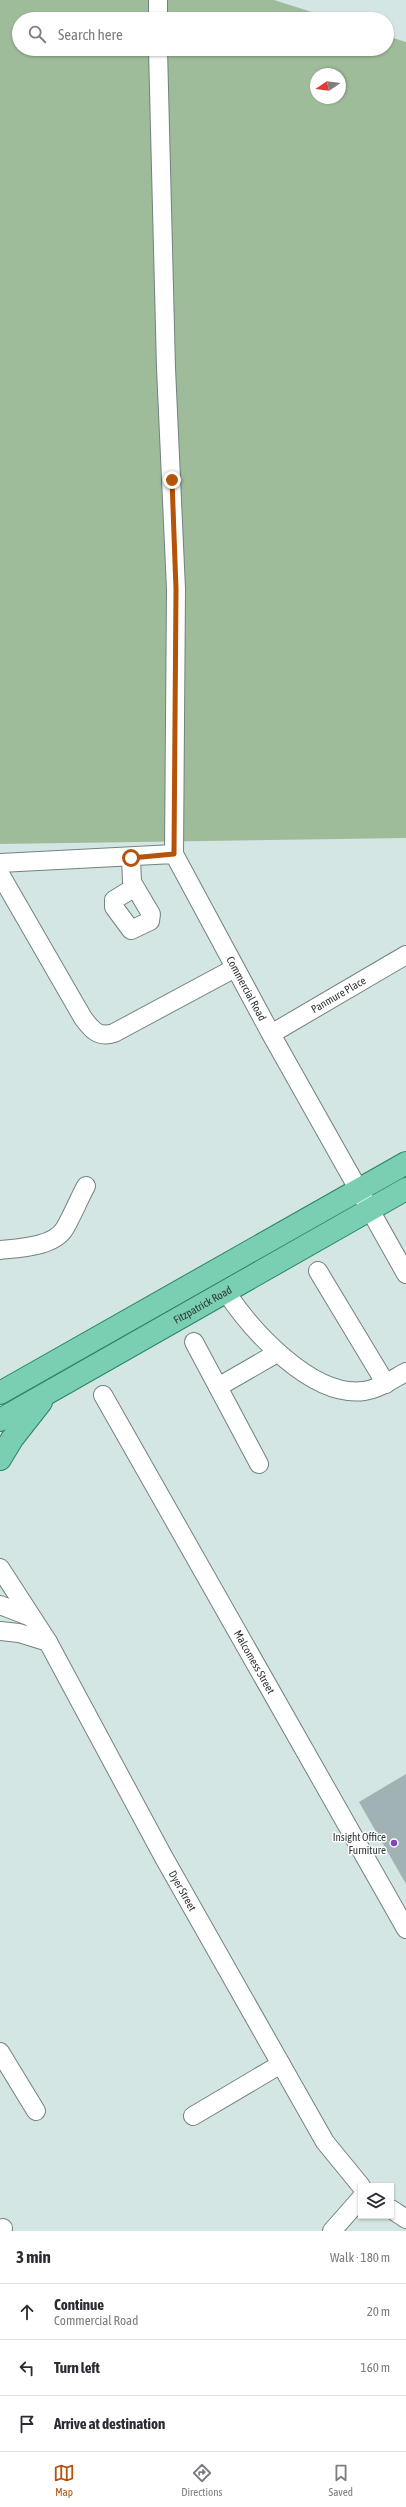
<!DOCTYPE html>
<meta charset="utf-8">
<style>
body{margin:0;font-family:"Asap Condensed",sans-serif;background:#f7f7f7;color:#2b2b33}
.controls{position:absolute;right:12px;bottom:12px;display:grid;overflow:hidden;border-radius:0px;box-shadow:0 1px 3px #0004}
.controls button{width:36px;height:36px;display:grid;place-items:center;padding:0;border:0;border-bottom:1px solid #e1e1e2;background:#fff;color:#2b2b33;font:20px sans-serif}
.compass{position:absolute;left:310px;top:68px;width:36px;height:36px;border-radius:50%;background:#fff;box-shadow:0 1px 3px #0004;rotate:257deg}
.stop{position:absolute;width:12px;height:12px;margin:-9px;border:3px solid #b45309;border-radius:50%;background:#fff}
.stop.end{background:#b45309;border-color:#fff;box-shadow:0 1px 4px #0008}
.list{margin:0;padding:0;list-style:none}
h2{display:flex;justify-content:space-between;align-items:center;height:52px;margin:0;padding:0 16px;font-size:17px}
h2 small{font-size:13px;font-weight:400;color:#7c7c81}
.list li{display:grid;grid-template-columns:26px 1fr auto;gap:12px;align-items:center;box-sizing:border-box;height:56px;padding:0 16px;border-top:1px solid #e1e1e2}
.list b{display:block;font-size:15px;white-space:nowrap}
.list p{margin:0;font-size:13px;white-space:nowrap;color:#7c7c81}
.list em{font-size:13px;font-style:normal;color:#7c7c81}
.icon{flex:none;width:22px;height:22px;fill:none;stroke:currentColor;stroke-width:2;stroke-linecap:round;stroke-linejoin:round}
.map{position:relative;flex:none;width:406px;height:2231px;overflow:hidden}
.search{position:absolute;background:#fff;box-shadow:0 1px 3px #0004;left:12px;right:12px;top:12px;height:44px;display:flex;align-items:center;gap:10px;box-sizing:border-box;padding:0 14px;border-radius:22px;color:#7c7c81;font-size:15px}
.sheet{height:220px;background:#fff}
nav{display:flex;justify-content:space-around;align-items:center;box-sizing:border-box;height:56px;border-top:1px solid #e1e1e2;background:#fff;font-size:11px;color:#7c7c81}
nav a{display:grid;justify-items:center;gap:2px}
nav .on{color:#b45309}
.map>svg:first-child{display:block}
.green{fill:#9ebc99;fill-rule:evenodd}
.building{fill:#a1b2b5}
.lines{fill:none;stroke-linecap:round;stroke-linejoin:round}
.minor-casing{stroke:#728280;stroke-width:20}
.major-casing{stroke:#278464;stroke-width:24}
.minor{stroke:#fff;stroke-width:18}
.major{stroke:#7aceb2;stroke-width:22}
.route{stroke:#b45309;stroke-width:5}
.poi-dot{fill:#8147bd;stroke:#fff;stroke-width:1.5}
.labels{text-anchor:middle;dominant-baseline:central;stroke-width:3;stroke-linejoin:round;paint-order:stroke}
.street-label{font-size:11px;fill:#2f3635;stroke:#fff}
.poi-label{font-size:11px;fill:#2f3635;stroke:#fff;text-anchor:end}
</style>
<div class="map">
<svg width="406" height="2231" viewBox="0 0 406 2231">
<rect width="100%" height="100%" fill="#d4e6e4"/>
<path class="green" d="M0,0h274l60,19h-315v30h368v-13l19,6v796l-406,6zM316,74h24v24h-24z"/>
<path class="building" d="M406,1774v110l-47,-82z"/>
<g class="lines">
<defs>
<g id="minor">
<path d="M158,0v19"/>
<path d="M158,49l8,319 10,221 -2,265"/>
<path d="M131,858l1,24 19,32 -1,7 -19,9 -17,-23v-7l21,-13"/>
<path id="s1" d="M0,863l174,-9 97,180 135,240"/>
<path d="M0,874l83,144c9,12 15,20 31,15l121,-65"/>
<path id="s2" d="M271,1034l135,-79"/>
<path d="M0,1250c20,-2 54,-3 65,-22 8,-14 14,-29 21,-42"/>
<path d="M318,1271l68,113"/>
<path d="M226,1292c26,39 86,106 138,99 15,-2 29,-12 42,-19"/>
<path d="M194,1342l24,45"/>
<path id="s3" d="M103,1395l303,534"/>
<path d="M259,1464l-41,-77 59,-34"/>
<path id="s4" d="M0,1568l48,74 115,214 162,286 36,44"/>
<path d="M0,1605l31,12"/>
<path d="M0,1631l19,2 29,9"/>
<path d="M0,2052l36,59"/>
<path d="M193,2116l88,-52"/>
<path d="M391,2209l15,10"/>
<path d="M0,2231l3,-3"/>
<path d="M332,2231l29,-33"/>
</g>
<g id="major">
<path d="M0,1393l406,-230"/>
<path id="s5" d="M0,1420l406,-231"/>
<path d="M0,1459l12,-20 29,-37"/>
</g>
</defs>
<use href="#minor" class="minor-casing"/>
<use href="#major" class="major-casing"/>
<use href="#minor" class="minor"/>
<use href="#major" class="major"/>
</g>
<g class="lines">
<path class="route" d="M131,858l43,-4 2,-265 -4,-109"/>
</g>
<circle class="poi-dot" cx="394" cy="1843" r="4"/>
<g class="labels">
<g class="street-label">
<text stroke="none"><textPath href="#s1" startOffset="327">Commercial Road</textPath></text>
<text stroke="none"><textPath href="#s2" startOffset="78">Panmure Place</textPath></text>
<text stroke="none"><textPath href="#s5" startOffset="233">Fitzpatrick Road</textPath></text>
<text stroke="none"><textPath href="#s3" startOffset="307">Malcomess Street</textPath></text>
<text stroke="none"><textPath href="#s4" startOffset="371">Dyer Street</textPath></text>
</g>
<g class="poi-label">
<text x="386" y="1837">Insight Office<tspan x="386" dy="13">Furniture</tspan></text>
</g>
</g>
</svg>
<div class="controls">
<button><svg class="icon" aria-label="layers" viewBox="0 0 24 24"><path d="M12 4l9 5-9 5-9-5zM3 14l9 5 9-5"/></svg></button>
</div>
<svg class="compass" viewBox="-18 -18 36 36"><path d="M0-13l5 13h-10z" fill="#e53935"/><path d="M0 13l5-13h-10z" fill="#7c7c81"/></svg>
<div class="stop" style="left:131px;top:858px"></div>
<div class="stop end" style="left:172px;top:480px"></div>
<div class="search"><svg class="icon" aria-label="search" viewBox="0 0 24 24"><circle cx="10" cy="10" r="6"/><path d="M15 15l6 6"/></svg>Search here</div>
</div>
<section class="sheet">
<h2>3 min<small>Walk · 180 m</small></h2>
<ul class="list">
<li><svg class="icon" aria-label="ahead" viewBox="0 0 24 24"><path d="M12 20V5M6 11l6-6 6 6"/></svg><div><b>Continue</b><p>Commercial Road</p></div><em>20 m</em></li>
<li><svg class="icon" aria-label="left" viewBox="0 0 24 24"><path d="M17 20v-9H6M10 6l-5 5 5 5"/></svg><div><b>Turn left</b></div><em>160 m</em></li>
<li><svg class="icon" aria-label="arrive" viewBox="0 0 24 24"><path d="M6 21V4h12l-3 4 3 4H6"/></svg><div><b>Arrive at destination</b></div></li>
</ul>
</section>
<nav>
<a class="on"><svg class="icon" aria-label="map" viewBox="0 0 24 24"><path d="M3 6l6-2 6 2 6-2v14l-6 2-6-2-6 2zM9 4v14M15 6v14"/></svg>Map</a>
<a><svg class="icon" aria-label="directions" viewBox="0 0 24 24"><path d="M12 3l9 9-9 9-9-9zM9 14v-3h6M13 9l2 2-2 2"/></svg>Directions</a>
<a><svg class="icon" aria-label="saved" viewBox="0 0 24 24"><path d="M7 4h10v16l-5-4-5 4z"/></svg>Saved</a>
</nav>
